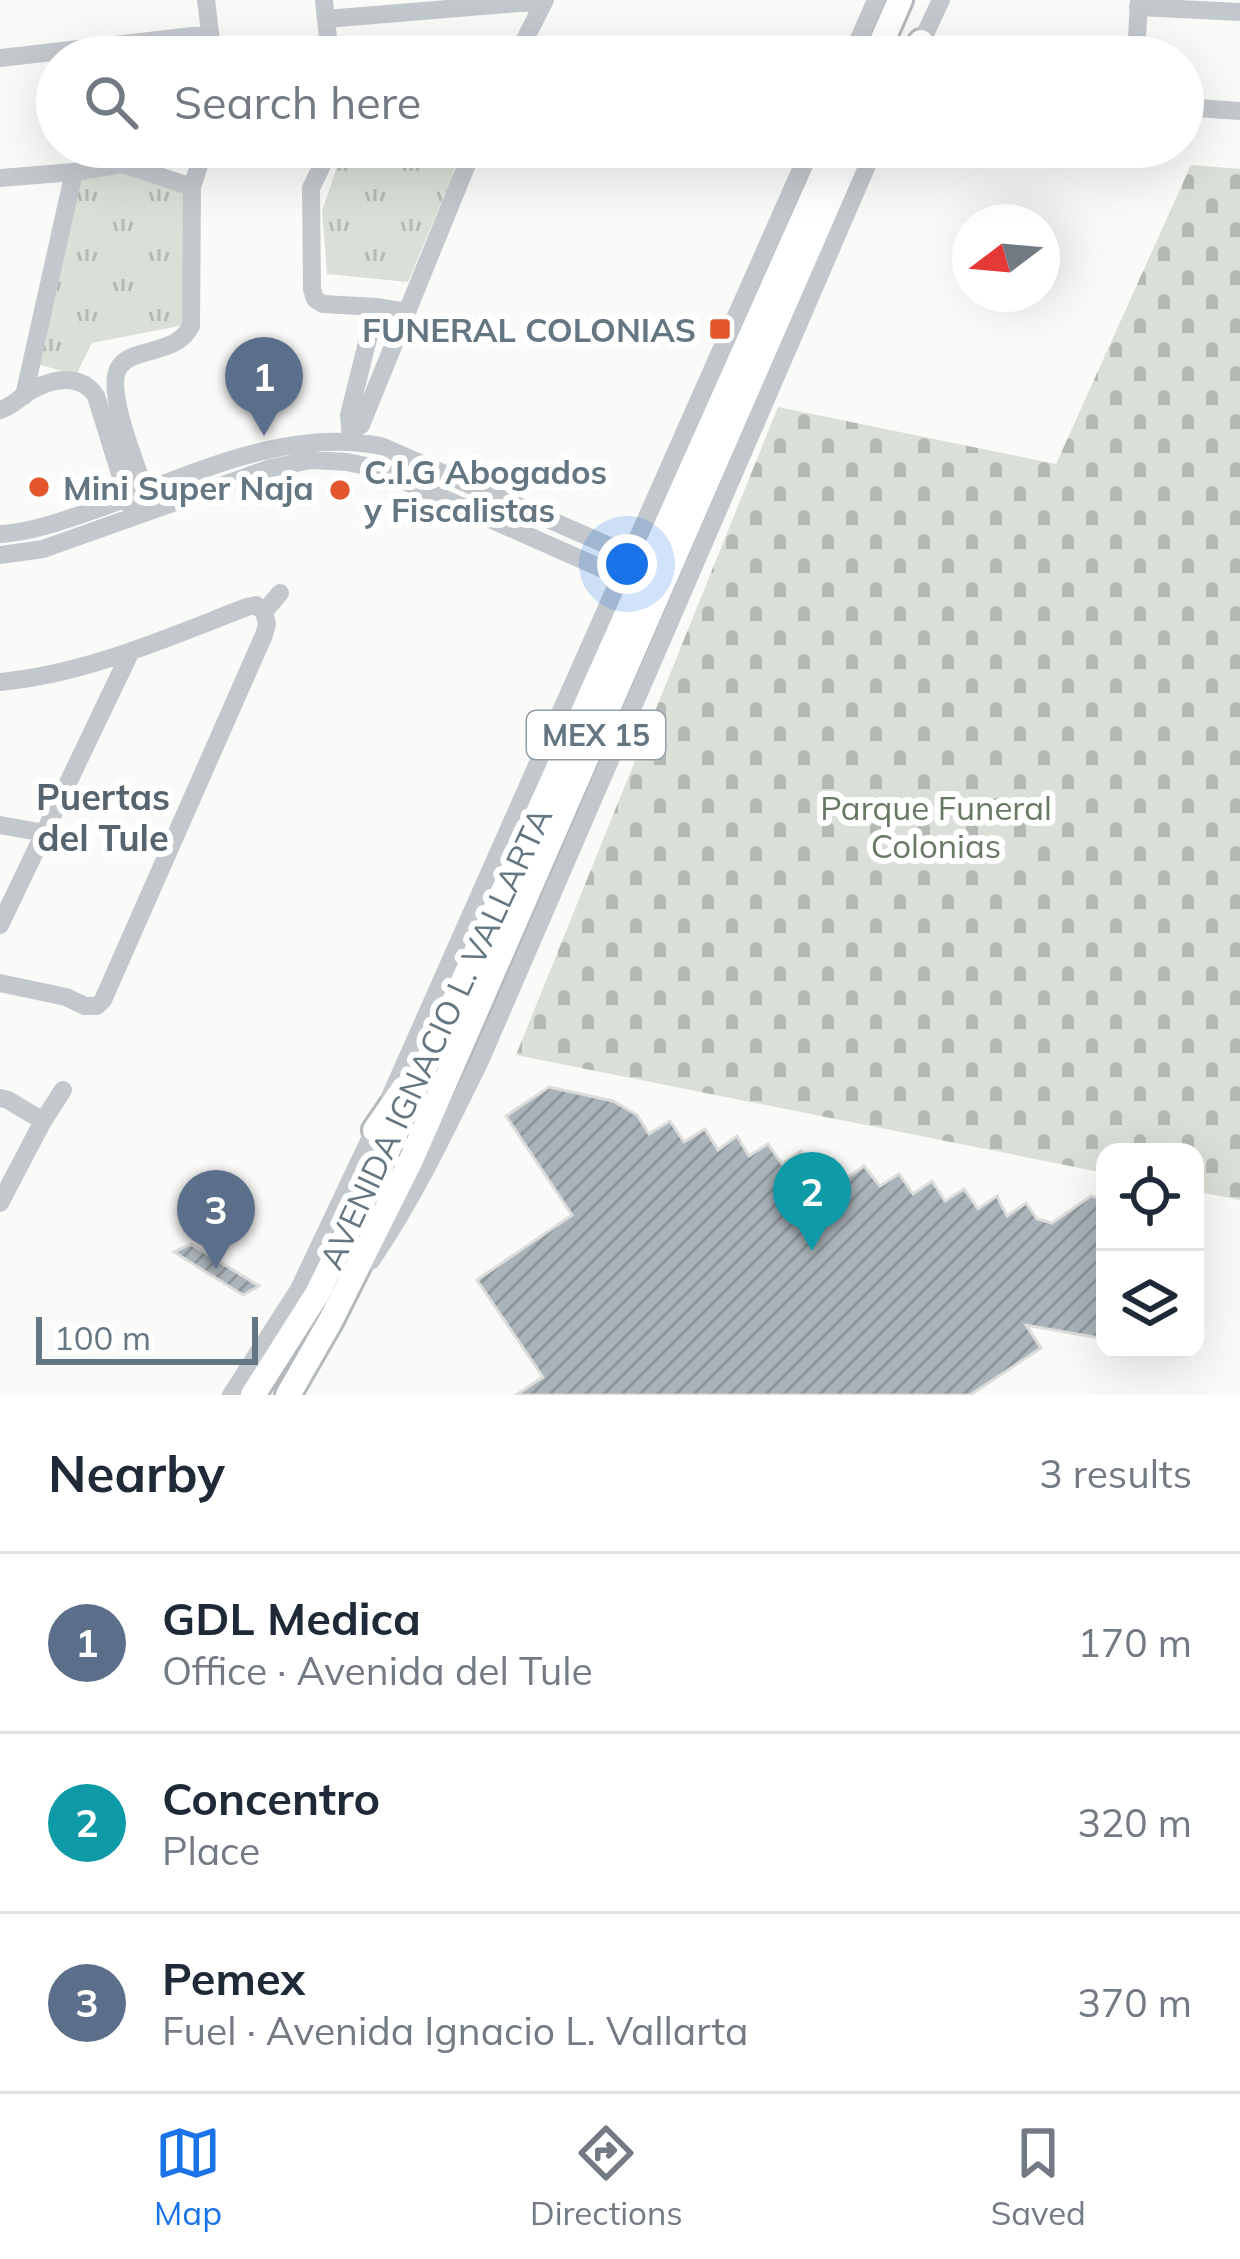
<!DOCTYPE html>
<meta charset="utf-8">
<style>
body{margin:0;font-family:Mulish,sans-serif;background:#f6f6f7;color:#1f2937}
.controls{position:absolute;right:36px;bottom:36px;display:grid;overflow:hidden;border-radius:24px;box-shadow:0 12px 48px #0002}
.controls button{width:108px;height:108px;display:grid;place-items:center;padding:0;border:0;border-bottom:3px solid #e0e1e3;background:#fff;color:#1f2937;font:60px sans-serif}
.compass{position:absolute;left:952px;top:204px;width:108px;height:108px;border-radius:50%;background:#fff;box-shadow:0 12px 48px #0002;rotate:254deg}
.scale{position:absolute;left:36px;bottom:30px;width:222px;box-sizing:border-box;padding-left:12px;border:6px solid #657683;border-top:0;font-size:33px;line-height:42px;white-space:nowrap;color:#657683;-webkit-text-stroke:9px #fff;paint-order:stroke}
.you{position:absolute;left:627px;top:564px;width:42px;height:42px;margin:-30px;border:9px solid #fff;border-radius:50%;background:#1a73e8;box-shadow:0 0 0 18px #1a73e833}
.badge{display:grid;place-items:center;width:78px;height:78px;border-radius:50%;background:#1a73e8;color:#fff;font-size:39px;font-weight:700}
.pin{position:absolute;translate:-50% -99px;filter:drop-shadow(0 3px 6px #0008)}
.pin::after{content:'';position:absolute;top:63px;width:42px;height:36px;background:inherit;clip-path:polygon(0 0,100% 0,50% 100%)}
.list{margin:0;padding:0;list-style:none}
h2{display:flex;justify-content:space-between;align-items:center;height:156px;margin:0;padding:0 48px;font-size:51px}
h2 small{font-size:39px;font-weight:400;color:#747a83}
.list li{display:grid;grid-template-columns:78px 1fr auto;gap:36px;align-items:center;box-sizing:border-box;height:180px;padding:0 48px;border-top:3px solid #e0e1e3}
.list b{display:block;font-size:45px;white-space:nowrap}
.list p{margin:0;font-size:39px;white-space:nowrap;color:#747a83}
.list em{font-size:39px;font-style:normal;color:#747a83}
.icon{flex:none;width:66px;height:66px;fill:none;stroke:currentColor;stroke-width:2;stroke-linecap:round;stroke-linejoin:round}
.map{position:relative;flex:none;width:1240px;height:1395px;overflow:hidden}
.search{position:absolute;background:#fff;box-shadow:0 12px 48px #0002;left:36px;right:36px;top:36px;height:132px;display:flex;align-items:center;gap:30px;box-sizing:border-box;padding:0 42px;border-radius:66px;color:#747a83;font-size:45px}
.sheet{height:696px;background:#fff}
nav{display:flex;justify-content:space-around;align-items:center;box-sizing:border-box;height:168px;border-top:3px solid #e0e1e3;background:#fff;font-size:33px;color:#747a83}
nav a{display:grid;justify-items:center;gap:6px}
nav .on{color:#1a73e8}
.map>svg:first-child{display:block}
.grass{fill:url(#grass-tufts)}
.cemetery{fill:url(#cemetery-stones)}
.building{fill:url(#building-hatch);stroke:#dcdcda;stroke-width:3}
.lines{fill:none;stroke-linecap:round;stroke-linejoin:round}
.highway-casing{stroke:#b4b9bd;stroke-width:30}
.minor{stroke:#c3c8cc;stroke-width:18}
.highway{stroke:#fff;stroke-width:24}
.poi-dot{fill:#e4572e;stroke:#fff;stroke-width:4.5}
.labels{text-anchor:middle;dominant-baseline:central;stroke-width:12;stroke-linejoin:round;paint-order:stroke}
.shield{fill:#fff;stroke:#939fa8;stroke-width:3}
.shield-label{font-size:30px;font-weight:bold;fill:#657683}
.poi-label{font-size:33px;font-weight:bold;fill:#657683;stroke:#fff;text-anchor:start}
.park-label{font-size:33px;fill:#687a64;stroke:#fff}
.street-label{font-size:33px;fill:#657683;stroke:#fff}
.neighbourhood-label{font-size:36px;font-weight:bold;fill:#57646e;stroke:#fff}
</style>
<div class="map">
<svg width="1240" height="1395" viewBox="0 0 1240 1395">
<defs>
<pattern id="grass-tufts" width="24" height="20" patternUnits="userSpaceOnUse" patternTransform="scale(3)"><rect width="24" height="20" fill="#dadfd7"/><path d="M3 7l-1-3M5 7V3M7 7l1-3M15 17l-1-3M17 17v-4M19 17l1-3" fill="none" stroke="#b4b9b4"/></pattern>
<pattern id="cemetery-stones" width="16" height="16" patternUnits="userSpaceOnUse" patternTransform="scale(3)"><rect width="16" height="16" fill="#dadfd7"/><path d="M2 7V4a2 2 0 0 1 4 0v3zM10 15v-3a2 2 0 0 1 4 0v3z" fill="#b4b9b4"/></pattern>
<pattern id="building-hatch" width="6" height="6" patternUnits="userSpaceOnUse" patternTransform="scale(3)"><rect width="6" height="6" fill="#aab3b9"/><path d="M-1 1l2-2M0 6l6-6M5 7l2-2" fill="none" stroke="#8e969c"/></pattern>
</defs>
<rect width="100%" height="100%" fill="#fafaf8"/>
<path class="grass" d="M409,147h30l18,10 -5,20 -44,105 -81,-8 -5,-63 17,-50 16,-10z
M119,170l68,20 -3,135 -92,18 -16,32 -42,-12 43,-186z"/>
<path class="cemetery" d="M1191,165l49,4v1031l-45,-9v-39h-90v21l-589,-118 262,-648 278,57z"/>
<path class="building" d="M549,1087l64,14 24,14 12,19 21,-13 14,21 21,-13 13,21 19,-14 12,20 19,-12 14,20 19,-13 14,21 18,-13 12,20 19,-13 16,20 19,-12 14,20 19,-13 13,20 19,-12 14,20 19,-13 10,20 19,-13 11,16 15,4 39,-27 14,3v140l-79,-14 15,23 -71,47h-454l27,-18 -66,-97 95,-65 -66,-99z
M191,1244l68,42 -16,9 -69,-43z"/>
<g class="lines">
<defs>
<path id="highway" d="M875,57l25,-57
M910,57l11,-15
M375,1130l29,-42
M253,1395l64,-101 69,-140 449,-1007
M288,1395l43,-75 80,-160 442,-1013"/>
</defs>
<use href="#highway" class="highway-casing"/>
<path class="minor" d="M206,0l7,57
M324,0l6,57
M1138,7l102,5
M326,19l218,-18
M916,53l25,-53
M516,57l29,-57
M851,57l25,-57
M1136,57l3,-57
M0,58l210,-24
M1183,107l57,4
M331,147l-20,41 1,101 3,10 8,5 53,3 31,5
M0,178l74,-6 49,-8 69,23
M24,396l50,-224
M0,410c14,-4 21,-15 34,-21 21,-11 48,-15 62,7l34,110
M352,431l9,-6 113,-278
M351,439l-2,-24 27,-108
M149,502c-8,-27 -47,-114 -29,-136 5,-7 16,-11 24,-13 20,-6 37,-8 47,-27l1,-139 13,-40
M0,534c35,-2 67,-15 100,-26 89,-32 184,-81 281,-62l249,109
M0,555l43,-6 228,-81 40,-8 36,2 28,6 246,109
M264,612l16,-19
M0,682c86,-8 166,-44 247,-75l9,-2 8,7
M0,825l45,8
M0,925l131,-274
M0,983l66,14 19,9h12l6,-6 161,-365 3,-11 -3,-12
M390,1097l421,-950
M0,1098l8,2 35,21
M0,1203l43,-82 20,-31
M371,1261c43,-63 75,-131 109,-200l395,-914
M231,1395l68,-106 79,-167"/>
<use href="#highway" class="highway"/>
</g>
<g class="poi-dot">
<rect x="708" y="317" width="24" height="24" rx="6"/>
<circle cx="39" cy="487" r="12"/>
<circle cx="340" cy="490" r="12"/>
</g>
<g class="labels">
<rect class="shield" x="527" y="711" width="138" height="48" rx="9"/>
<g class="shield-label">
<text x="596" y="735">MEX 15</text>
</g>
<g class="poi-label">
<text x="696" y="329" text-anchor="end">FUNERAL COLONIAS</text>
<text x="364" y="471">C.I.G Abogados<tspan x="364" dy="38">y Fiscalistas</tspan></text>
<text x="63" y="487">Mini Super Naja</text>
</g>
<g class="park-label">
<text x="936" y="807">Parque Funeral<tspan x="936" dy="38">Colonias</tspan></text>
</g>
<g class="street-label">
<text transform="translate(435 1038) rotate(-65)">AVENIDA IGNACIO L. VALLARTA</text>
</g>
<g class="neighbourhood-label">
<text x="103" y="796">Puertas<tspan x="103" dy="41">del Tule</tspan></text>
</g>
</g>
</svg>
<div class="controls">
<button><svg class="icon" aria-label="locate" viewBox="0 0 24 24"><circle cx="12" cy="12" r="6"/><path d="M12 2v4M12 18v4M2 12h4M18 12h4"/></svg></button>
<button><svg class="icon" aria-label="layers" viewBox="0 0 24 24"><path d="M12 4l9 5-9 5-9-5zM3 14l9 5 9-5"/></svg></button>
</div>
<svg class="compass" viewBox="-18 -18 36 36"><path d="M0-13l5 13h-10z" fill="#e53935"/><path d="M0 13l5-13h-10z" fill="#747a83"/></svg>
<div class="scale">100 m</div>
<div class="you"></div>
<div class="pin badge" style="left:264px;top:436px;background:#5c6f8a">1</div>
<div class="pin badge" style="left:812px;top:1251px;background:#0f9aa8">2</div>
<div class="pin badge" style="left:216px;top:1269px;background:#5c6f8a">3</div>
<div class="search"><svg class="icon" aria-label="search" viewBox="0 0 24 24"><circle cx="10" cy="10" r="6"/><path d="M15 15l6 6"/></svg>Search here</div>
</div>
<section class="sheet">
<h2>Nearby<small>3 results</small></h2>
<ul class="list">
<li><span class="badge" style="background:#5c6f8a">1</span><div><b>GDL Medica</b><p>Office · Avenida del Tule</p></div><em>170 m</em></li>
<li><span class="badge" style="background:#0f9aa8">2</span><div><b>Concentro</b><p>Place</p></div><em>320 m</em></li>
<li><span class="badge" style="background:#5c6f8a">3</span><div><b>Pemex</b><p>Fuel · Avenida Ignacio L. Vallarta</p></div><em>370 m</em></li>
</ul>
</section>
<nav>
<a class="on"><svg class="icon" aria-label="map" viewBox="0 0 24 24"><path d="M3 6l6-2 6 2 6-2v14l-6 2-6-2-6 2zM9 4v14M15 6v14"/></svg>Map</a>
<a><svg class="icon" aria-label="directions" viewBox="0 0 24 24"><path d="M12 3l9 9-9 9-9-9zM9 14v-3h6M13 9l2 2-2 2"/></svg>Directions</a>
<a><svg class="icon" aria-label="saved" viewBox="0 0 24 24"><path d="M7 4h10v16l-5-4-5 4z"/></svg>Saved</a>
</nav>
